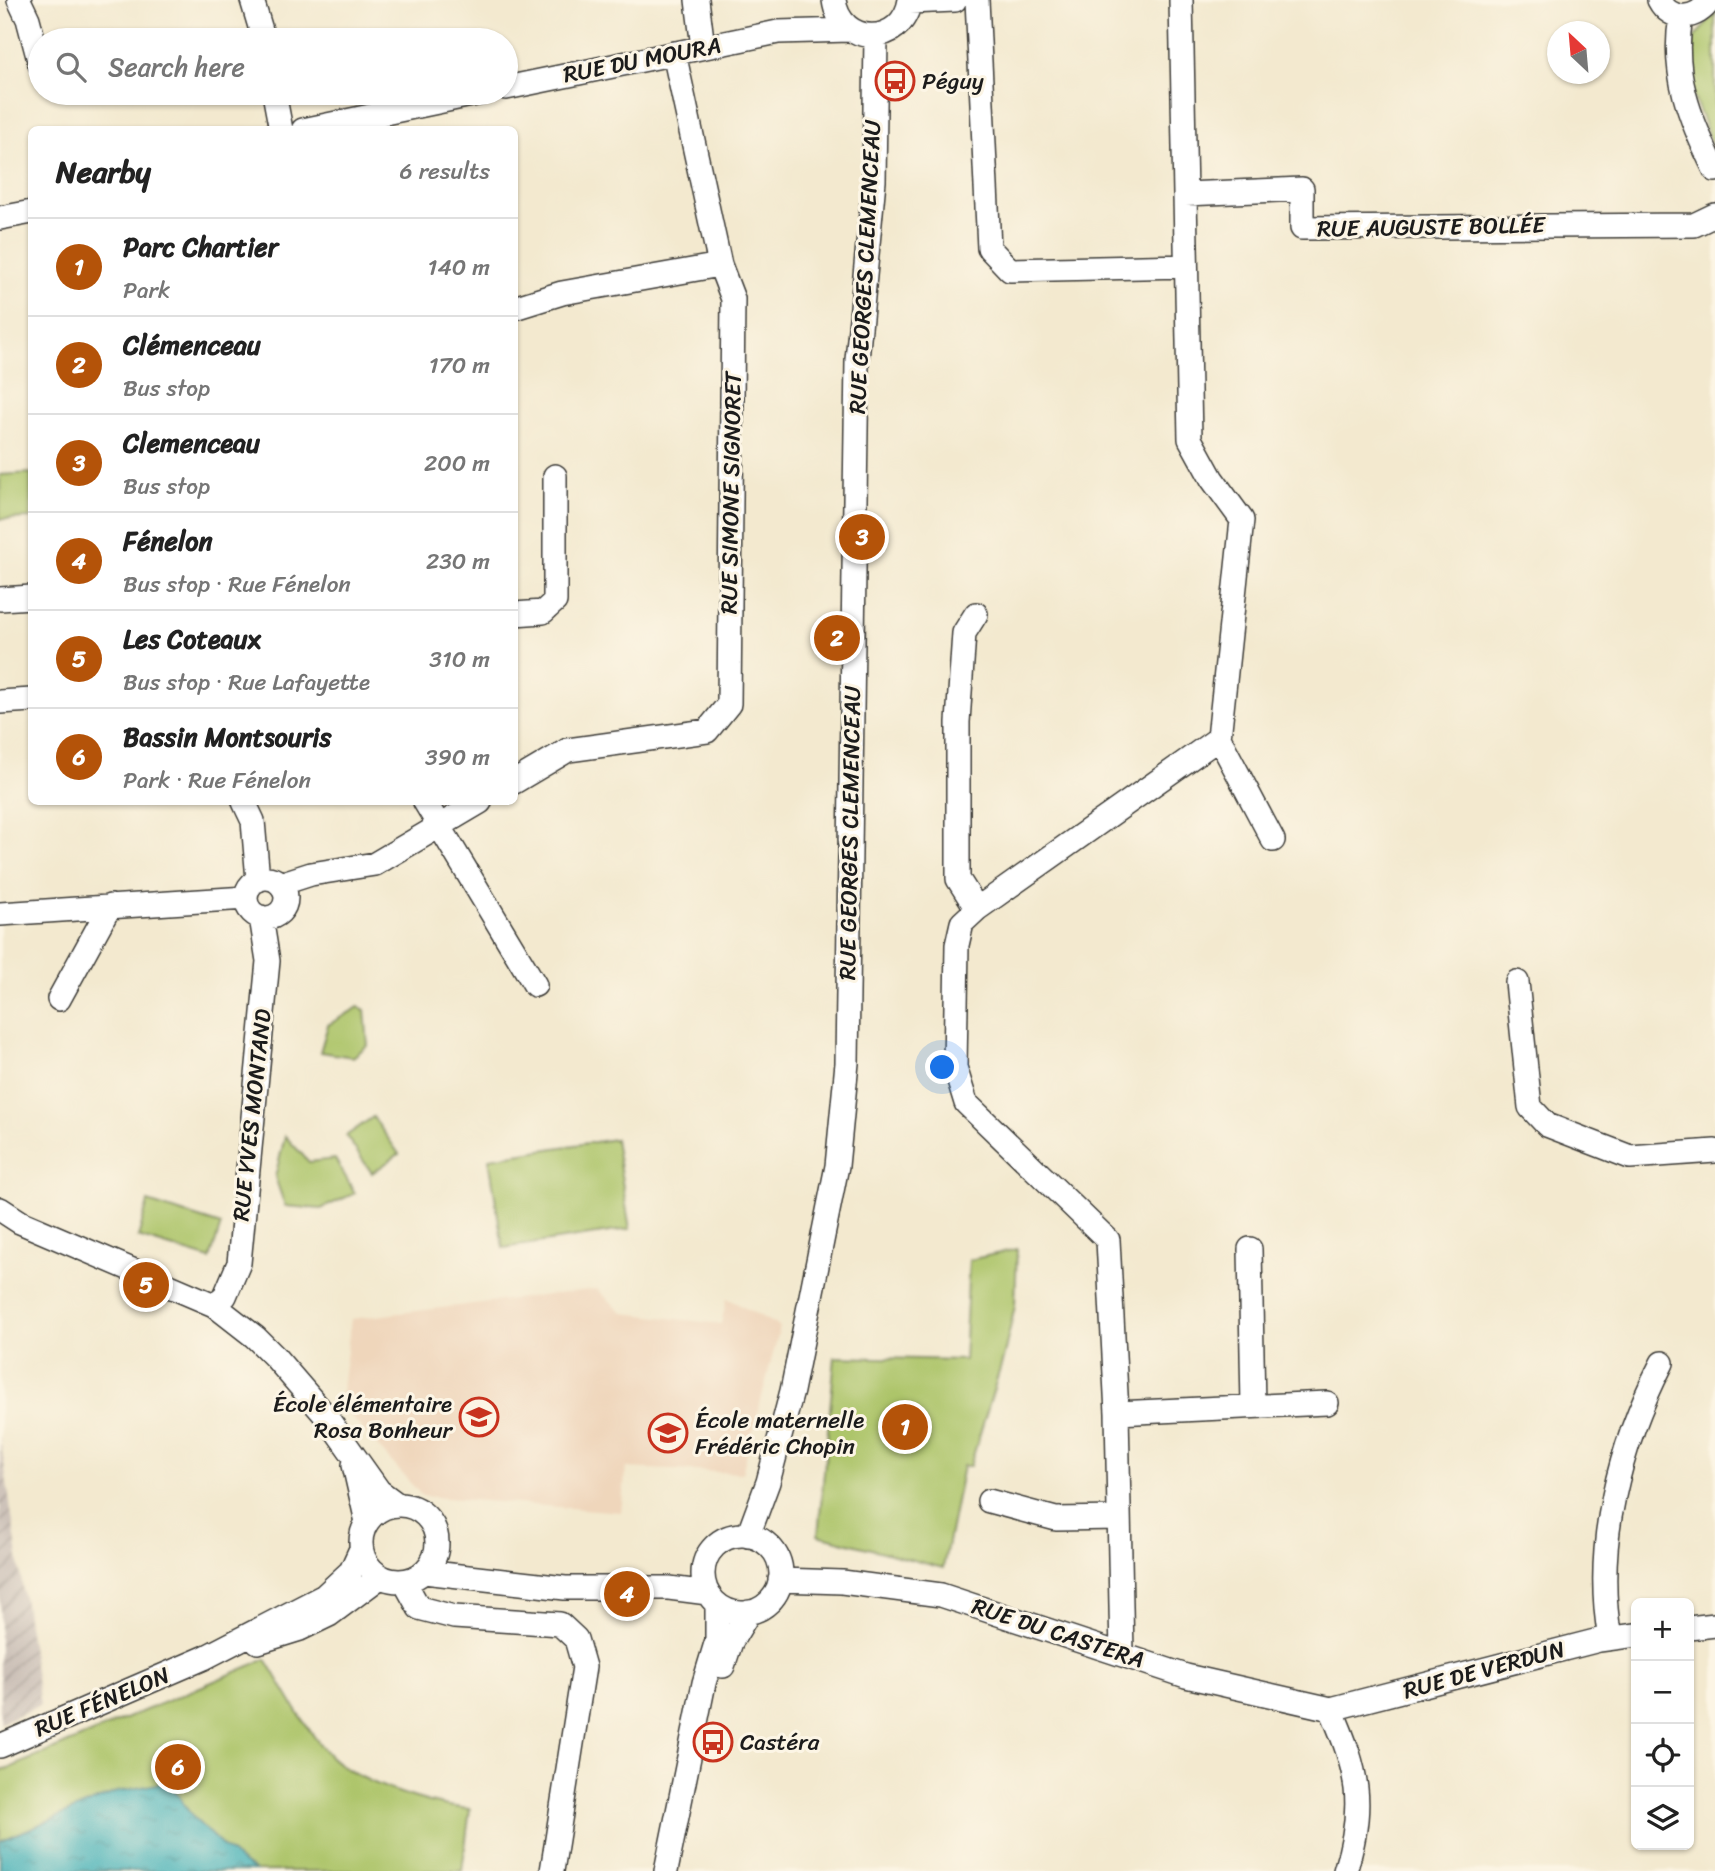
<!DOCTYPE html>
<meta charset="utf-8">
<style>
body{margin:0;font-family:Sriracha,sans-serif;background:#f6f6f6;color:#222}
.controls{position:absolute;right:21px;bottom:21px;display:grid;overflow:hidden;border-radius:10px;box-shadow:0 2px 5px #0004}
.controls button{width:63px;height:63px;display:grid;place-items:center;padding:0;border:0;border-bottom:2px solid #e0e0e0;background:#fff;color:#222;font:35px sans-serif}
.compass{position:absolute;left:1547px;top:21px;width:63px;height:63px;border-radius:50%;background:#fff;box-shadow:0 2px 5px #0004;rotate:334deg}
.you{position:absolute;left:943px;top:1068px;width:24px;height:24px;margin:-18px;border:5px solid #fff;border-radius:50%;background:#1a73e8;box-shadow:0 0 0 10px #1a73e833}
.badge{display:grid;place-items:center;width:46px;height:46px;border-radius:50%;background:#b45309;color:#fff;font-size:23px;font-weight:700}
.pin{position:absolute;translate:-50% -50%;border:4px solid #fff;box-shadow:0 2px 7px #0006}
.list{margin:0;padding:0;list-style:none}
h2{display:flex;justify-content:space-between;align-items:center;height:91px;margin:0;padding:0 28px;font-size:30px}
h2 small{font-size:23px;font-weight:400;color:#767676}
.list li{display:grid;grid-template-columns:46px 1fr auto;gap:21px;align-items:center;box-sizing:border-box;height:98px;padding:0 28px;border-top:2px solid #e0e0e0}
.list b{display:block;font-size:26px;white-space:nowrap}
.list p{margin:0;font-size:23px;white-space:nowrap;color:#767676}
.list em{font-size:23px;font-style:normal;color:#767676}
.icon{flex:none;width:38px;height:38px;fill:none;stroke:currentColor;stroke-width:2;stroke-linecap:round;stroke-linejoin:round}
.map{position:relative;flex:none;width:1715px;height:1871px;overflow:hidden}
.search{position:absolute;background:#fff;box-shadow:0 2px 5px #0004;left:28px;top:28px;width:490px;height:77px;display:flex;align-items:center;gap:18px;box-sizing:border-box;padding:0 24px;border-radius:38px;color:#767676;font-size:26px}
.panel{position:absolute;background:#fff;box-shadow:0 2px 5px #0004;left:28px;top:126px;width:490px;height:679px;border-radius:10px}
.map>svg:first-child{display:block}
.built{fill:#efd6bb}
.industrial{fill:url(#industrial-furrows)}
.green{fill:#adc56a;stroke:#647043;stroke-width:2}
.water{fill:url(#water-ripples);stroke:#2c6569;stroke-width:2}
.lines{fill:none;stroke-linecap:round;stroke-linejoin:round}
.minor-casing{stroke:#3c3b37;stroke-width:26}
.minor{stroke:#fff;stroke-width:23}
.labels{text-anchor:middle;dominant-baseline:central;stroke-width:6;stroke-linejoin:round;paint-order:stroke}
.street-label{font-size:23px;fill:#1c1c1c;stroke:#fcf5e5}
.poi-label{font-size:23px;fill:#1c1c1c;stroke:#fcf5e5;text-anchor:start}
</style>
<div class="map">
<svg width="1715" height="1871" viewBox="0 0 1715 1871">
<defs>
<pattern id="industrial-furrows" width="10" height="10" patternUnits="userSpaceOnUse" patternTransform="scale(1.75)"><rect width="10" height="10" fill="#cdc2b9"/><path d="M-1 1l2-2M0 10L10 0M9 11l2-2" fill="none" stroke="#afa69e"/></pattern>
<pattern id="water-ripples" width="26" height="14" patternUnits="userSpaceOnUse" patternTransform="scale(1.75)"><rect width="26" height="14" fill="#3daeb6"/><path d="M2 4q2-2 4 0t4 0M15 11q2-2 4 0t4 0" fill="none" stroke="#328d93"/></pattern>
</defs>
<rect width="100%" height="100%" fill="#fcf5e5"/>
<filter id="ink" filterUnits="userSpaceOnUse"><feTurbulence type="fractalNoise" baseFrequency=".0143" numOctaves="2"/><feDisplacementMap in="SourceGraphic" scale="14" xChannelSelector="R" yChannelSelector="G"/><feConvolveMatrix kernelMatrix="1 2 1 2 8 2 1 2 1" color-interpolation-filters="sRGB"/></filter>
<filter id="wash" filterUnits="userSpaceOnUse"><feTurbulence type="fractalNoise" baseFrequency=".00686" numOctaves="4" result="noise"/><feDisplacementMap in="SourceGraphic" scale="28" xChannelSelector="R" yChannelSelector="G"/><feGaussianBlur stdDeviation="1.57" result="paint"/><feColorMatrix in="noise" values="0 0 0 0 0 0 0 0 0 0 0 0 0 0 0 0 0 1.4 0 .05"/><feComposite in="paint" operator="in"/></filter>
<g filter="url(#wash)">
<rect width="100%" height="100%" fill="#f3e9cf"/>
<path class="built" d="M597,1289l26,24 98,11 6,-26 53,29 -38,146 -116,-5 -5,44 -199,-16 -82,-92 11,-85z"/>
<path class="industrial" d="M0,1436l40,269 -40,18z"/>
<path class="green" d="M1715,13v138l-25,-63 4,-50z
M31,473v45l-31,1v-44z
M359,1007l6,3 3,35 -15,12 -33,-5 8,-27z
M373,1117l26,37 -27,19 -26,-37z
M285,1136l24,26 26,-3 20,34 -34,16 -36,-3 -10,-29z
M615,1139l15,90 -127,19 -14,-90z
M148,1202l73,23 -11,34 -72,-22z
M1017,1249l-2,57 -12,53 -33,107h-7l-20,102 -125,-33 17,-178 129,3 5,-100z
M266,1659c19,31 37,66 61,94 26,29 105,53 143,56l-8,62h-462v-99z"/>
<path class="water" d="M162,1783c17,5 21,24 33,36 19,19 37,38 60,52h-255v-30l116,-49z"/>
</g>
<g filter="url(#ink)">
<g class="lines">
<defs>
<path id="minor" d="M19,0l9,19 12,45
M252,0l12,40
M697,0l6,47
M834,0c6,47 69,47 76,0
M977,0l12,248 21,22 176,-4
M1659,0c12,23 38,20 51,0
M910,2l45,-2
M1681,17c-10,56 9,103 34,153
M506,88l272,-56 72,-2
M274,93l7,37
M303,130l178,-37
M1185,194l117,-5v39l392,-3 21,-10
M0,218l32,-6
M514,308l48,-15 158,-28
M0,599l32,-2
M514,614l29,-2 12,-11v-125
M976,614l-12,19 -6,89v157l19,30 -15,14 -5,22 -2,122 11,36 142,137 9,173 5,241
M0,702l32,-2
M1219,738l54,102
M514,782l54,-32 139,-19 22,-27 4,-405 -13,-34 -46,-212
M244,802l9,19 5,59
M425,802l110,183
M246 898a20 20 0 1 1 40 0a20 20 0 1 1-40 0Z
M280,884l31,-10 64,-10 105,-62
M977,909l242,-171 23,-218 -30,-41 -22,-40 -9,-439
M0,914l246,-16
M1517,982l13,125 17,18 83,32 85,-6
M59,999l51,-93
M0,1209l20,13 194,83 41,32 20,20 50,58 54,76 19,14
M1250,1249l3,157
M214,1305l11,-9 14,-33 29,-302 -7,-44
M1117,1413l210,-10
M354,1465l13,57
M989,1501l67,18 63,-1
M361 1543a38 38 0 1 1 76 0a38 38 0 1 1-76 0Z
M703 1574a39 39 0 1 1 78 0a39 39 0 1 1-78 0Z
M748,1536l20,-54 24,-91 45,-225 10,-103 10,-703 17,-179 2,-145
M424,1572l141,16h104l39,5
M780,1580l62,2 99,13 245,81 145,33 268,-69 37,-5
M404,1581l15,27 35,9 106,7 16,15 8,28 -32,204
M1689,1628l26,-3
M1610,1638c-17,-92 10,-194 52,-275
M258,1642l42,-13 29,-14 51,-38
M723,1666l8,-24 18,-30
M1331,1709c27,62 35,96 14,162
M0,1746l204,-88 120,-62 27,-25 10,-22
M666,1871l38,-188 13,-43v-36"/>
</defs>
<use href="#minor" class="minor-casing"/>
<use href="#minor" class="minor"/>
</g>
</g>
<defs>
<symbol id="bus-ring" viewBox="-11 -11 22 22"><circle r="9.5" fill="#fcf5e5" stroke="#c8321e" stroke-width="1.5"/><path d="M-5-6H5V4H4V6H2V4H-2V6H-4V4H-5ZM-3.5-4V0h7V-4ZM-3.5 1.2v1.5H-2V1.2ZM2 1.2v1.5H3.5V1.2Z" fill="#c8321e"/></symbol>
<symbol id="school-ring" viewBox="-11 -11 22 22"><circle r="9.5" fill="#fcf5e5" stroke="#c8321e" stroke-width="1.5"/><path d="M0-5L7-2L0 1L-7-2ZM-4 1L0 2.5L4 1V4Q0 6-4 4Z" fill="#c8321e"/></symbol>
</defs>
<g fill-rule="evenodd">
<use href="#bus-ring" x="873" y="59" width="44" height="44"/>
<use href="#school-ring" x="457" y="1395" width="44" height="44"/>
<use href="#school-ring" x="646" y="1411" width="44" height="44"/>
<use href="#bus-ring" x="691" y="1720" width="44" height="44"/>
</g>
<g class="labels">
<g class="street-label">
<text transform="translate(642 60) rotate(-11)">RUE DU MOURA</text>
<text transform="translate(1431 227) rotate(-1)">RUE AUGUSTE BOLLÉE</text>
<text transform="translate(865 267) rotate(-87)">RUE GEORGES CLEMENCEAU</text>
<text transform="translate(731 493) rotate(-89)">RUE SIMONE SIGNORET</text>
<text transform="translate(850 833) rotate(-89)">RUE GEORGES CLEMENCEAU</text>
<text transform="translate(252 1115) rotate(-84)">RUE YVES MONTAND</text>
<text transform="translate(1058 1633) rotate(18)">RUE DU CASTERA</text>
<text transform="translate(1484 1670) rotate(-15)">RUE DE VERDUN</text>
<text transform="translate(102 1702) rotate(-23)">RUE FÉNELON</text>
</g>
<g class="poi-label">
<text x="922" y="81">Péguy</text>
<text x="452" y="1404" text-anchor="end">École élémentaire<tspan x="452" dy="26">Rosa Bonheur</tspan></text>
<text x="695" y="1420">École maternelle<tspan x="695" dy="26">Frédéric Chopin</tspan></text>
<text x="740" y="1742">Castéra</text>
</g>
</g>
</svg>
<div class="controls">
<button>+</button>
<button>−</button>
<button><svg class="icon" aria-label="locate" viewBox="0 0 24 24"><circle cx="12" cy="12" r="6"/><path d="M12 2v4M12 18v4M2 12h4M18 12h4"/></svg></button>
<button><svg class="icon" aria-label="layers" viewBox="0 0 24 24"><path d="M12 4l9 5-9 5-9-5zM3 14l9 5 9-5"/></svg></button>
</div>
<svg class="compass" viewBox="-18 -18 36 36"><path d="M0-13l5 13h-10z" fill="#e53935"/><path d="M0 13l5-13h-10z" fill="#767676"/></svg>
<div class="you"></div>
<div class="pin badge" style="left:905px;top:1427px">1</div>
<div class="pin badge" style="left:837px;top:638px">2</div>
<div class="pin badge" style="left:862px;top:537px">3</div>
<div class="pin badge" style="left:627px;top:1594px">4</div>
<div class="pin badge" style="left:146px;top:1285px">5</div>
<div class="pin badge" style="left:178px;top:1767px">6</div>
<div class="search"><svg class="icon" aria-label="search" viewBox="0 0 24 24"><circle cx="10" cy="10" r="6"/><path d="M15 15l6 6"/></svg>Search here</div>
<section class="panel">
<h2>Nearby<small>6 results</small></h2>
<ul class="list">
<li><span class="badge">1</span><div><b>Parc Chartier</b><p>Park</p></div><em>140 m</em></li>
<li><span class="badge">2</span><div><b>Clémenceau</b><p>Bus stop</p></div><em>170 m</em></li>
<li><span class="badge">3</span><div><b>Clemenceau</b><p>Bus stop</p></div><em>200 m</em></li>
<li><span class="badge">4</span><div><b>Fénelon</b><p>Bus stop · Rue Fénelon</p></div><em>230 m</em></li>
<li><span class="badge">5</span><div><b>Les Coteaux</b><p>Bus stop · Rue Lafayette</p></div><em>310 m</em></li>
<li><span class="badge">6</span><div><b>Bassin Montsouris</b><p>Park · Rue Fénelon</p></div><em>390 m</em></li>
</ul>
</section>
</div>
